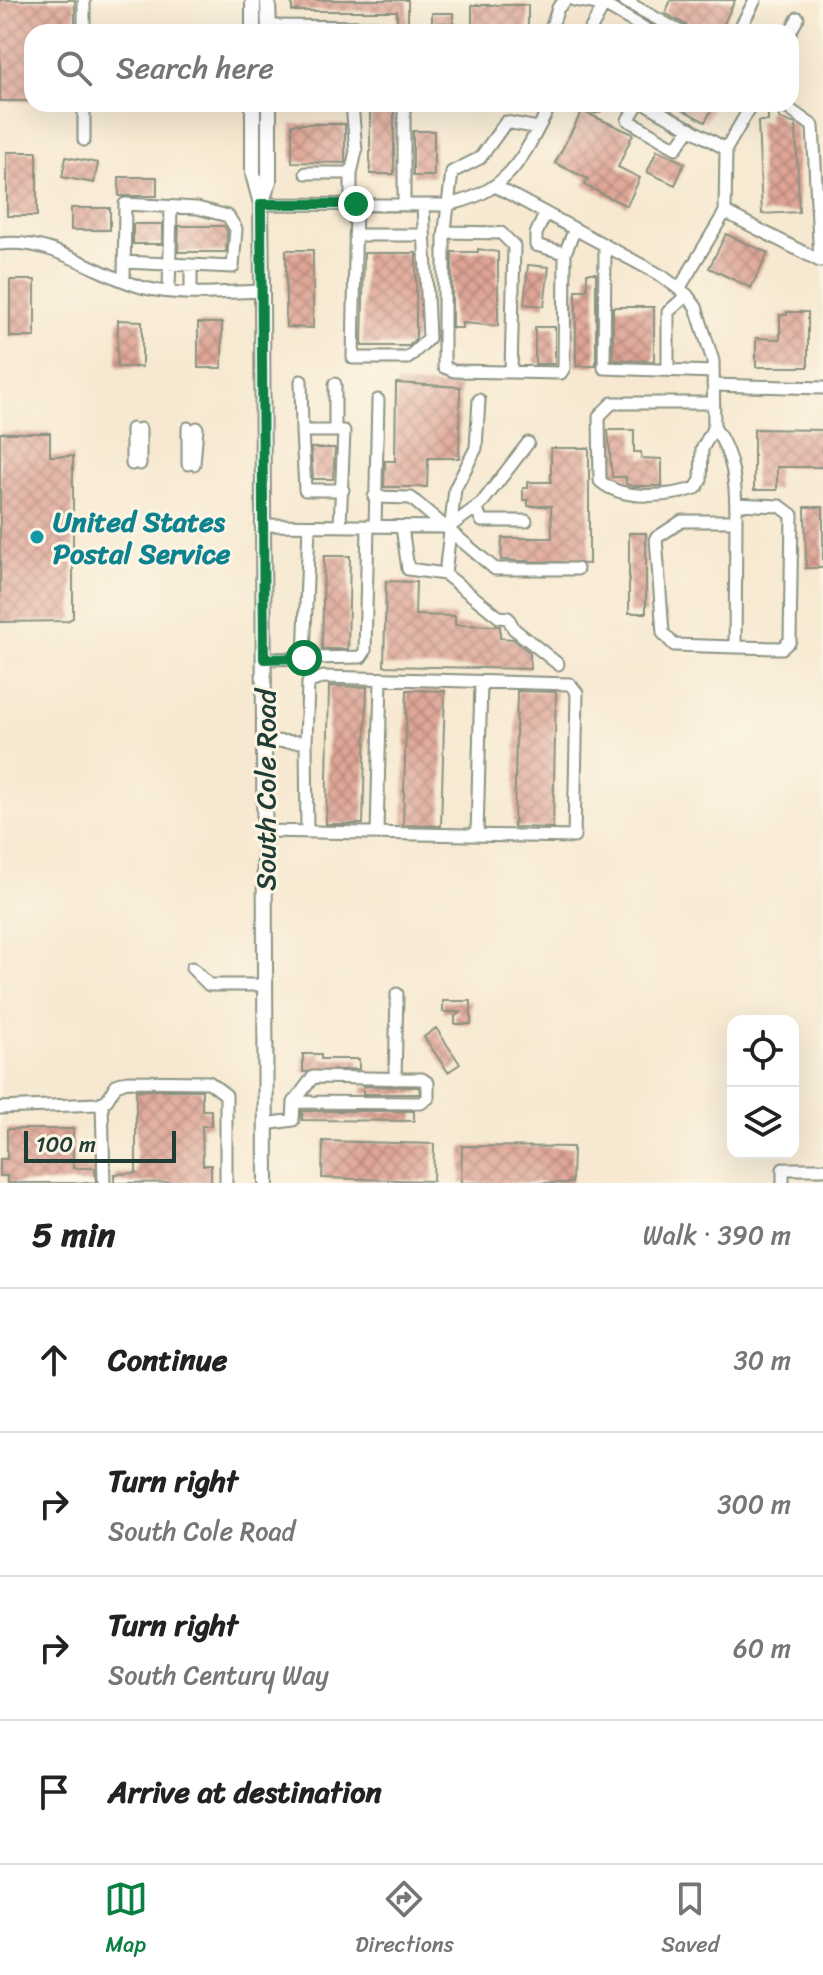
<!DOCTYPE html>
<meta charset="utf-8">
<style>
body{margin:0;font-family:Sriracha,sans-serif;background:#f2f2f2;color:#222}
.controls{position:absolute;right:24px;bottom:24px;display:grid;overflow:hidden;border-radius:16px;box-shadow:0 8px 32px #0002}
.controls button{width:72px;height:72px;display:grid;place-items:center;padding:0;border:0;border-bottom:2px solid #e0e0e0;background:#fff;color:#222;font:40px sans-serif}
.scale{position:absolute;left:24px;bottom:20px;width:152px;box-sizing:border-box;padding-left:8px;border:4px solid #1f3d34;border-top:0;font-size:22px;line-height:28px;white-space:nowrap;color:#1f3d34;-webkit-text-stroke:6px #fcf5e5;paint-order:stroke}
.stop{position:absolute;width:24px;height:24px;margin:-18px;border:6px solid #0b8043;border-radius:50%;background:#fff}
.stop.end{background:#0b8043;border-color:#fff;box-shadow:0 2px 8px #0008}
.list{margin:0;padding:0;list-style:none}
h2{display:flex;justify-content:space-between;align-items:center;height:104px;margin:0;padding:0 32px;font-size:34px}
h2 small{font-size:26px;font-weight:400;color:#767676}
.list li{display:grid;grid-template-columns:52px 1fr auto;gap:24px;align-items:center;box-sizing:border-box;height:144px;padding:0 32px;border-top:2px solid #e0e0e0}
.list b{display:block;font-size:30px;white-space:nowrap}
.list p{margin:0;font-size:26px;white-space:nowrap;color:#767676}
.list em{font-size:26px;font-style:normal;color:#767676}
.icon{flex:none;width:44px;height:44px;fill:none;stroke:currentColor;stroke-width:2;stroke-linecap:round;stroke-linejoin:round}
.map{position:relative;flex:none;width:823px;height:1183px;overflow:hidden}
.search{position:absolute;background:#fff;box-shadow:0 8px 32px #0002;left:24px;right:24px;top:24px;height:88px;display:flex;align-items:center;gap:20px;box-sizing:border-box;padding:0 28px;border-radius:24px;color:#767676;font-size:30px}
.sheet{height:680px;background:#fff}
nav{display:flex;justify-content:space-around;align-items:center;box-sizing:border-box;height:112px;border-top:2px solid #e0e0e0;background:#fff;font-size:22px;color:#767676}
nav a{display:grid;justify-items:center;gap:4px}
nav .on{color:#0b8043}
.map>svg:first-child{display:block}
.building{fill:url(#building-cross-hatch)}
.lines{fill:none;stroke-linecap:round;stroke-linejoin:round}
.minor-casing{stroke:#8b9382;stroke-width:15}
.major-casing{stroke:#8b9382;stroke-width:18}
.minor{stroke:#fff;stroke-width:11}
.major{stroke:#fff;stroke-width:14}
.route{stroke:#0b8043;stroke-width:10}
.culture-dot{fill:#0f9aa8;stroke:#fcf5e5;stroke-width:3}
.labels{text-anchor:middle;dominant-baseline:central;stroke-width:6;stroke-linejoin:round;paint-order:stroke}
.culture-label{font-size:28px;font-weight:bold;fill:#0d838f;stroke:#fcf5e5;text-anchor:start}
.street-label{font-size:28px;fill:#1f3d34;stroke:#fcf5e5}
</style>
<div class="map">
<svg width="823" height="1183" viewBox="0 0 823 1183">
<defs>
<pattern id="building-cross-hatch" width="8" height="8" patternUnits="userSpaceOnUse" patternTransform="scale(2)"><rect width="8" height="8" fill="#dfa496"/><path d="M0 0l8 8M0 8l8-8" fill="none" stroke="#b4877b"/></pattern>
</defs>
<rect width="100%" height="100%" fill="#fcf5e5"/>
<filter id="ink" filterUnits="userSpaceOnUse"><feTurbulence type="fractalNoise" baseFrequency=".0125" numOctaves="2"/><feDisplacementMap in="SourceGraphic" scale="16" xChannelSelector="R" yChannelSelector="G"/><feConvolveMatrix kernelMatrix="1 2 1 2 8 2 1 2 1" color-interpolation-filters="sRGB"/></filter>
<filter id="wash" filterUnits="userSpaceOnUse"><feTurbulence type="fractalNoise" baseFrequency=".006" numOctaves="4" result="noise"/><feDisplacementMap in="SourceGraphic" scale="32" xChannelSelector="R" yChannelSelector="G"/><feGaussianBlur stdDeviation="1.8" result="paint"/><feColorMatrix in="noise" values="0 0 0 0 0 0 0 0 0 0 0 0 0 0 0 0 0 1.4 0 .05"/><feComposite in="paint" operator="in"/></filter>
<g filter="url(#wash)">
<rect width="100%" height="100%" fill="#f7e9d1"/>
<g id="blocks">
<path class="building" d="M0,0h75v32h-43v69h-32z
M292,0h116v32h-11v-21h-105z
M671,0h64l-15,32h-31l-3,-7 -21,-12z
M472,5h56v27h-56z
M432,13h21v10h-21z
M370,104h24v70h-24z
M672,104h43l-10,18z
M776,110l4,9 16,5 3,88 -37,2 -4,-93h10v-10z
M582,111l51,23 -15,33 22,11 -13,28 -43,-21 4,-6 -33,-16z
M292,124h53v39l-53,-1z
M413,131h21v45h-21z
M657,150l28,13 -10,22 -28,-13z
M7,152h30v64h-30z
M66,157l32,6 -4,20 -32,-6z
M119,177h38v19h-38z
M71,208h39v22h-39z
M133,224h29v20h-29z
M179,226h45l3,5 -1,21h-48z
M726,234l42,19 -17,35 -42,-20z
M478,249l20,3v74l-36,-3v5h-10v-76h26z
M286,250h27v78l-27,-1z
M364,253h52v85l-7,8h-47z
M528,265l21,2 -5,39 -20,-2z
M587,273h9v93h-20v-76h11z
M10,280h25v57h-25z
M613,307h41v54l-41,-1z
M787,312h21v55h-52v-29l24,1v-24h7z
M118,320l24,1v46h-25z
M198,323h24v45h-24z
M535,327h20v37h-20z
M396,383l64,4 -1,71h-31l-1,29h-43l1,-26h10z
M754,429l69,1v37h-46v23h-23z
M608,430h26v22h7v6l21,1v27h-28l-8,-2v-7h-14z
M0,433h50v23h23v162l-6,3 -67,1z
M311,448h24l-2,31h-20z
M551,448h38v116l-88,-4 1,-22h50l-1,-32h-23v-6h-5v-12h5v-6h23z
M805,507h18v61h-17z
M629,533h17v80h-17z
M324,556h26l-2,93h-26z
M386,581l30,1 -1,33 40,1v9l45,1v12l13,1 17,14v16l-146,-3z
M329,686l38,1 -4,137h-37z
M407,690l38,1 -4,135 -38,-1z
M517,691l39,1 -3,136 -39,-1z
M443,1001h28v23h-16v-8l6,-4h-18z
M436,1028l24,36 -12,8 -24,-35z
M303,1054h18v5h38v10l-56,3z
M363,1086l56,1 1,7h-57z
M136,1090h66v20h9v16h-9l1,39h8v17l-97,1v-9l22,-1z
M302,1111h112v10l-112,-1z
M7,1129h66v39h22l1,15h-89v-7h-7v-17h7z
M323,1141l111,3 -1,37 -111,-3z
M462,1146l111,1 -1,36h-111z"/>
</g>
</g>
<g filter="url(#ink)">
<use href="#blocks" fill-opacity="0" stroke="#8b9382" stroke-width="2"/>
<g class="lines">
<defs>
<path id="minor" d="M84,0v32
M574,0l30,5 47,27
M623,0l58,32
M269,26l108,1
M550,32l8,-24 8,-8
M589,32l17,-31
M738,32l17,-32
M790,32l8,-14
M404,104v101
M638,104l-10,16 48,28 14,-20
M646,104l80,45
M596,107l2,-3
M538,128l-32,-6 -26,36 -28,14 -8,66v129l10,4 107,2 3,-5 1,-115 10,-24
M84,140v-36
M306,173h45
M497,187l165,89 25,19 9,12 17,54 1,66 -12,22 -1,31 -5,8c-27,9 -74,13 -96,-7l-1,-65 13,-13h101
M261,204l184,1c64,-11 78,-48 106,-101
M351,204v-30l5,-23 -4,-47
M356,204l-3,154h55l21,-20 -6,-133
M725,212l95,49 -7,-135 -31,-22
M545,214l-9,20v11l29,8
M445,232l56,1 13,13 -3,126
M355,235h69
M0,244c53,-7 97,32 145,44 37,9 79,4 117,3
M605,245l-1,123 109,4
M124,281l1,-77 72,4 31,8 8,13 -3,38 -109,-5
M679,289l46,-77 1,-63 26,-45
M169,291l2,-84
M191,292v-25
M668,370v-58l19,-17
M301,381l1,50
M713,385l110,3
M714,427c21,30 22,58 22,94l-1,126 -61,-2 -11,-12 -7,-95 26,-17h54
M188,428v36
M132,429v35
M140,429v35
M335,431v-47
M194,464l3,-36
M374,497l37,1 84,71h82
M476,508l6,13h44
M261,525l188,2
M340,526l4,-95h-42l3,59h38
M375,526l3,-126
M402,527l6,42 37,5 54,43 9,1 6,11 44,35
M449,527l32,-23 47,-61
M445,574l10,-85 21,-41 3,-48
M735,647l47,1 8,-7 2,-126 -12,-9 -44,-2
M304,658l5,-132
M264,659l97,-2 4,-6 3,-125
M264,741l42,1 2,-59 15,-6 247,7 7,9 -3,144 -309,-6
M306,742l1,89
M377,833l4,-154
M477,835l4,-153
M192,968l17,17h56
M395,1079l2,-85
M102,1102l2,81
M0,1108l98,-4 9,-4 9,-15 11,-4 82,1 17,13v88
M266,1124l27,-4 1,-18 127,1 7,-5v-15l-6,-4 -109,-2 -19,25
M783,1183v-14h40"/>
<path id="major" d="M253,0v32
M268,0l1,32
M253,104v70l8,30 1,87 4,892
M261,204l8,-23v-77"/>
</defs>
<use href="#minor" class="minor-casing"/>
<use href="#major" class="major-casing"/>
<use href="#minor" class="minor"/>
<use href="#major" class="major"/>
</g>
</g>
<g class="lines" filter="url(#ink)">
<path class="route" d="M304,658l-40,1 -3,-455h95"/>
</g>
<circle class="culture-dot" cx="37" cy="537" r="8"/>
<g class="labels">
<g class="culture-label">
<text x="53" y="521">United States<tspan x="53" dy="32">Postal Service</tspan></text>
</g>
<g class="street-label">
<text transform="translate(265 790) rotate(-90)">South Cole Road</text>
</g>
</g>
</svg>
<div class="controls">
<button><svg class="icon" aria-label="locate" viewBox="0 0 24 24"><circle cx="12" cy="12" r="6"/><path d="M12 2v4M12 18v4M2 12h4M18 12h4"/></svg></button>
<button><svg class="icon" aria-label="layers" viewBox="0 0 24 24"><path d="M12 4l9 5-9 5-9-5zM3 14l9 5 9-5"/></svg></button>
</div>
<div class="scale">100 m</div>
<div class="stop" style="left:304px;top:658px"></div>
<div class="stop end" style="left:356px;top:204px"></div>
<div class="search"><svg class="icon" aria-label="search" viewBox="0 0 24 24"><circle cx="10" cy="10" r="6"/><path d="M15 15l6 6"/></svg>Search here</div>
</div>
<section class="sheet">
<h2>5 min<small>Walk · 390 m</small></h2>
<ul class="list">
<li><svg class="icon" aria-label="ahead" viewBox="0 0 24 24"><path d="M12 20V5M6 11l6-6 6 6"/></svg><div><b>Continue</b></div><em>30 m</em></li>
<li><svg class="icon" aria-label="right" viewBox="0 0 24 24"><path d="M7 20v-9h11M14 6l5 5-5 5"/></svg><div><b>Turn right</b><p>South Cole Road</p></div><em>300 m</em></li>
<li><svg class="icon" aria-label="right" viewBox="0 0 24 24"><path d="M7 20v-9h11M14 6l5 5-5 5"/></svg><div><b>Turn right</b><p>South Century Way</p></div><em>60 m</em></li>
<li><svg class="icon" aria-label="arrive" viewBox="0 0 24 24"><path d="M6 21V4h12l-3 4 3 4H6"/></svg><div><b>Arrive at destination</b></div></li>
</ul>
</section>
<nav>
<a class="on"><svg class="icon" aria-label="map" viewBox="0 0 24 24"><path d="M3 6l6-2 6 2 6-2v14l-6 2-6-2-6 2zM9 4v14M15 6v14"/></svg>Map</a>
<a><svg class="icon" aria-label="directions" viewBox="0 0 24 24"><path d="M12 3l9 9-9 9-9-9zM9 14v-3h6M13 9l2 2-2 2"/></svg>Directions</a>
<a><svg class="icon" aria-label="saved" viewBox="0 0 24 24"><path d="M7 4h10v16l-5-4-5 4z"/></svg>Saved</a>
</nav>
